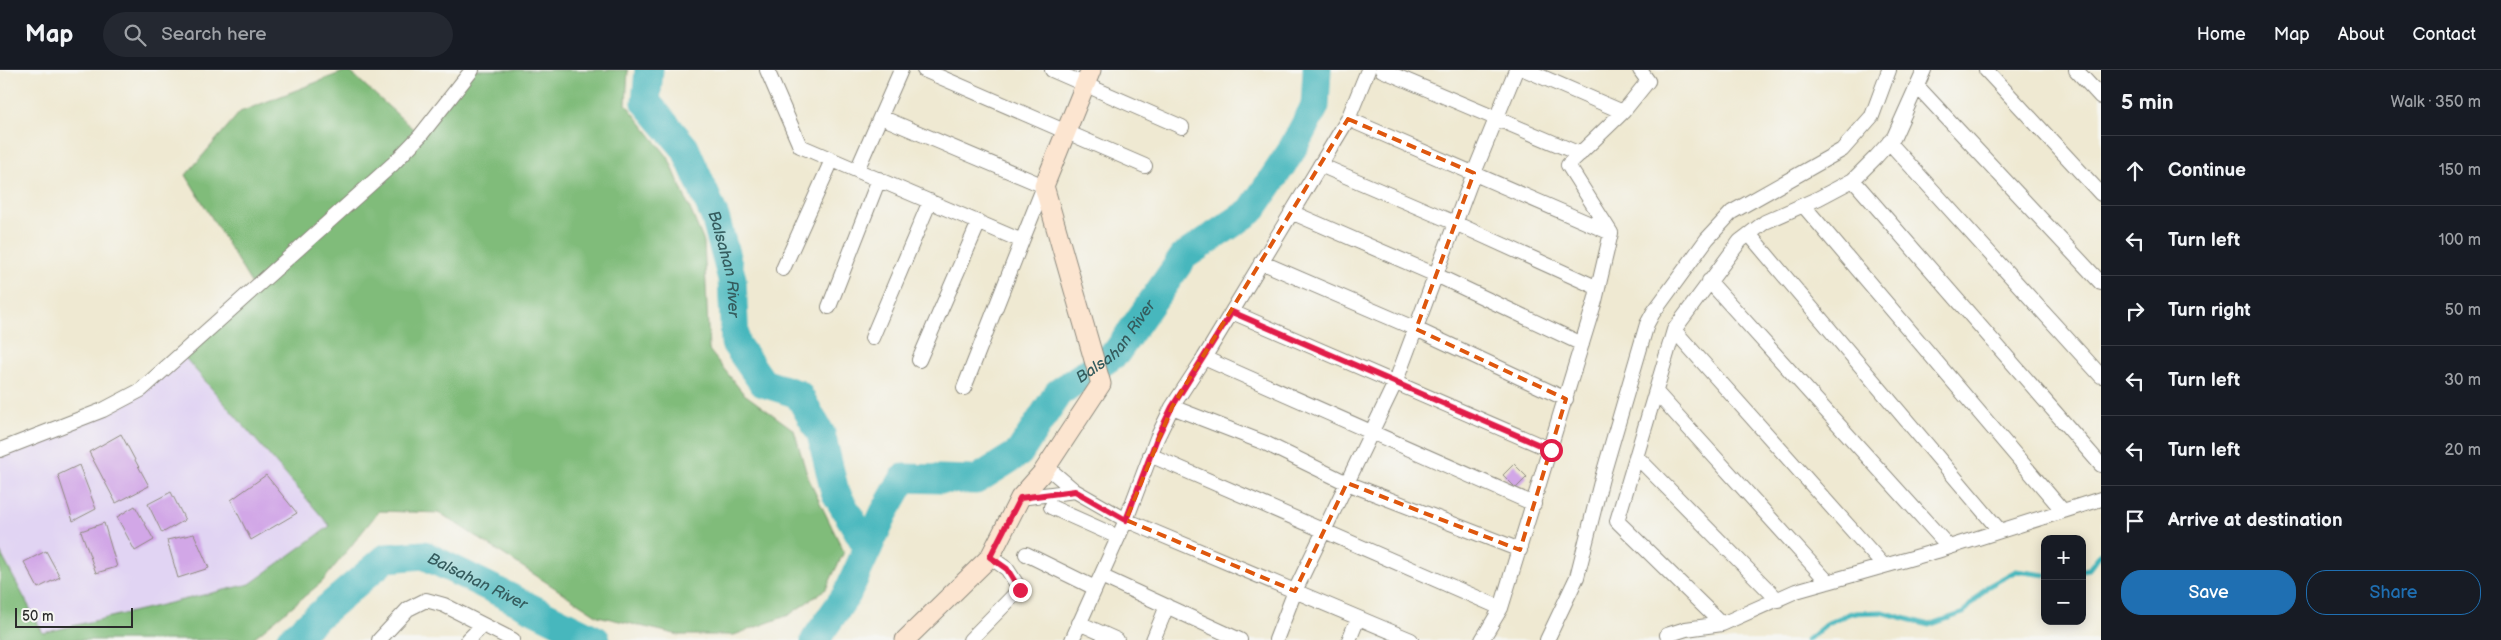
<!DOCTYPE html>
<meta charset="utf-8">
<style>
body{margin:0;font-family:"Balsamiq Sans",sans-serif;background:#242831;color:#f1f3f6}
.controls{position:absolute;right:15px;bottom:15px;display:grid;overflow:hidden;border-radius:10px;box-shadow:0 2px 12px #0003}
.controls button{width:45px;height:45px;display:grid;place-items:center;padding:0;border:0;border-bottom:1px solid #363941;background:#171b24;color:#f1f3f6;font:25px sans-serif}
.scale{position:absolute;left:15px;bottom:12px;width:118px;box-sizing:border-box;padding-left:5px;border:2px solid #2b2b2b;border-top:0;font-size:14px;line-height:18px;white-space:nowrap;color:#2b2b2b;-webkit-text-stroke:4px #f6f6f2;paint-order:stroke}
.stop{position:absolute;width:15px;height:15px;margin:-11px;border:4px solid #e11d48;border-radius:50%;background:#fff}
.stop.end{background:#e11d48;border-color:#fff;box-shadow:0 1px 5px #0008}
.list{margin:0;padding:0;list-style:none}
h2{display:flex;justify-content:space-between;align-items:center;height:65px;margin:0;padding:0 20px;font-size:21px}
h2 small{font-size:16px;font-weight:400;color:#9ea1a6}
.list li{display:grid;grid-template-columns:32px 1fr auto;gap:15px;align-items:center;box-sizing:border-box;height:70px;padding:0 20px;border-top:1px solid #363941}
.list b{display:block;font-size:19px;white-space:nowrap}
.list em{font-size:16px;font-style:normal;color:#9ea1a6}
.actions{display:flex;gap:10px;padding:15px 20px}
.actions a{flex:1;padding:11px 0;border:1px solid #1f6fb2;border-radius:20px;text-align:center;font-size:18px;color:#1f6fb2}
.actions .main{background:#1f6fb2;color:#fff}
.icon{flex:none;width:28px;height:28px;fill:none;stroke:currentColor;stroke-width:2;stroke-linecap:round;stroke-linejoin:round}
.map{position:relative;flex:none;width:2101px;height:570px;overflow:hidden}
header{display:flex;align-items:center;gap:30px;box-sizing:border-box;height:70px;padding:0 25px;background:#171b24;border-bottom:1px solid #363941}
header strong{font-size:24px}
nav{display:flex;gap:28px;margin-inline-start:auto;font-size:18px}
.search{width:350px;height:45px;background:#242831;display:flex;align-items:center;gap:12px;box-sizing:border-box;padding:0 18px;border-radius:28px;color:#9ea1a6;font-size:19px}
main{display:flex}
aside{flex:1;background:#171b24}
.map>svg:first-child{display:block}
.built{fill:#e1d4f3}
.forest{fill:#80bc7a;stroke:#567452}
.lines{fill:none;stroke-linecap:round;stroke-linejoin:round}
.stream{stroke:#47b7bd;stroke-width:5}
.river{stroke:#47b7bd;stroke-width:29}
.building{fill:#d2a7e7}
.street-casing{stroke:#8d8a7e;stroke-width:16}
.secondary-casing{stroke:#8d8a7e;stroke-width:21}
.street{stroke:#fff;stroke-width:14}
.secondary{stroke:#fce5d0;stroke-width:19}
.route{stroke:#e11d48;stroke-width:6}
.marked{fill:none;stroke:#df570e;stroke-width:4;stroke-dasharray:10 6;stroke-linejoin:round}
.labels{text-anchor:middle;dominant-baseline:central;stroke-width:4;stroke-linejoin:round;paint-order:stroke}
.water-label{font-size:16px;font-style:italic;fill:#355c5e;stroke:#f6f6f2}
</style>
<header>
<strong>Map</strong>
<div class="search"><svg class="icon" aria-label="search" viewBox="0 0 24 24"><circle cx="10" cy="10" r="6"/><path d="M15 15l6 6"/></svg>Search here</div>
<nav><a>Home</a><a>Map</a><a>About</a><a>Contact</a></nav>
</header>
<main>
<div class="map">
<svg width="2101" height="570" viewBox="0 0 2101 570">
<rect width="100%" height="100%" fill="#f6f6f2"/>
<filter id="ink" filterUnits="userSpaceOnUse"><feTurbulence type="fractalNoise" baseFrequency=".02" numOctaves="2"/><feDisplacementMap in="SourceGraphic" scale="10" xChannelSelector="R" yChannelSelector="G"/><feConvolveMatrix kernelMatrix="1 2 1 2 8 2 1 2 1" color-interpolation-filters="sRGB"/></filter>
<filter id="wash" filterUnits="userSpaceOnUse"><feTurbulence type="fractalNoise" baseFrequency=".0096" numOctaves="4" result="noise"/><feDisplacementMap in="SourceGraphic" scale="20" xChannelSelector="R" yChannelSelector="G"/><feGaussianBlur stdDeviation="1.12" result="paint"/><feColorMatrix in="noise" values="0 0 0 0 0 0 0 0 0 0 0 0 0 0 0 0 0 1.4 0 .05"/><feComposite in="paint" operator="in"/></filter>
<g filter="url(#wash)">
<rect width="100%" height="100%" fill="#efe9d2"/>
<path class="built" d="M181,283l149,173 -80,58 -207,49 -43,-81v-102l118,-47z"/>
<path class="forest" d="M348,0l72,65 52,-65h156l-2,34 42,53 36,85 5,108 34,43 51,37 14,48 36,74 -18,37 -37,26 -55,20h-55l-81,-19 -158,-103 -61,-2 -57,71 -71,58h-251v-88l43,81 207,-49 80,-58 -149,-173 73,-65 -68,-113 54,-63z"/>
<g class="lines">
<path class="stream" d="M2082,500l7,-1 12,-16
M1807,570l21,-17 23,-10 31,-1 47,13 34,-12 24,-26 29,-16 29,4"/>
<g class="river">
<path id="s1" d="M649,0l-3,32 39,46 30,69 17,62 3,64 28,40 35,11 23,40 14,58 33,56"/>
<path id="s2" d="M290,570l96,-82 38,-3 172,85"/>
<path id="s3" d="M815,570l32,-46 37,-81 20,-35 72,2 43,-27 39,-60 58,-40 68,-97 67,-45 39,-58 25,-47 2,-36"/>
</g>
</g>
<g id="blocks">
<path class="building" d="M121,364l28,52 -33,17 -27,-51z
M1514,394l13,13 -11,11 -13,-13z
M79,395l17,44 -23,12 -15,-46z
M266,405l31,38 -46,27 -20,-40z
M171,422l14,28 -23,13 -14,-29z
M135,436l19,34 -19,11 -18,-34z
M104,453l13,44 -21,6 -15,-42z
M194,464l15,34 -31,10 -11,-38z
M46,481l14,26 -22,11 -14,-26z"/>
</g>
</g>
<g filter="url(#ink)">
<use href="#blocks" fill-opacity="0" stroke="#8d8a7e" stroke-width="1"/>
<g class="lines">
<defs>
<path id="street" d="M767,0l33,76 222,95 22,-55 -163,-69
M924,0l221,96
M1052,0l130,57
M1382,0l198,84
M1526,0l97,42
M1986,0l115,124
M2076,0l25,27
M1917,16l184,197
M1348,49l263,114
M1889,72l212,234
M1320,95l135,58 143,65
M857,100l44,-100
M1853,110l248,285
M1803,135l260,306
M1291,142l145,63 146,69
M1749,164l251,297
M1261,192l155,67 150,70
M783,199l49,-109
M1709,211l240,266
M829,237l50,-128
M1232,242l319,138
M1674,260l210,236
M872,268l58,-137
M1204,288l330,146
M919,290l60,-138
M964,318l58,-147
M1656,322l172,190
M1172,337l93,36 82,40 173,67
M0,380l103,-40 38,-20 252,-226 27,-28 52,-66
M1150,385l351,153
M1636,386l142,144
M1047,397l28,24 51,29 285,120
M1020,428l55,-7
M1051,437l67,30
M1026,484l69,34
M1101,506l139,64
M1079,553l38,17
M1722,554l-105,-103 57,-191 66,-89 25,-19 54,-24 34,-18 23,-23 18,-20 30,-67
M1667,565l19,-6 36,-5 74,-33 141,-40 164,-52
M379,570l29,-31 18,-9 18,5 69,35
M468,570l15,-15
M970,570l50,-51 -13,-20 -17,-12
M1072,570l54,-120 31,-82 15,-31 32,-49 144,-239 20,-49
M1153,570l14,-34
M1276,570l19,-49 101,-210 78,-208 42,-103
M1349,570l9,-22
M1482,570l19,-32 94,-307 16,-68 -43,-68 55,-53 25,-31 -8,-11
M1547,570l30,-63 25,-99 45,-154 6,-11 54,-74 25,-27 110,-62 30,-34 17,-46"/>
<path id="secondary" d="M905,570l85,-83 30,-59 23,-26 58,-88 -57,-198 47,-116"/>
</defs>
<use href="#street" class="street-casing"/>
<use href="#secondary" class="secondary-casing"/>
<use href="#street" class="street"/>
<use href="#secondary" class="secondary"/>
</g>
</g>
<g class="lines" filter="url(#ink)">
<path class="route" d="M1020,520l-13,-21 -17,-12 30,-59 55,-7 51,29 31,-82 15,-31 60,-95 319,138"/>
</g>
<path class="marked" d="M1348,49l126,54 -58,156 150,70 -46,151 -173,-67 -52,108 -169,-71 46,-113z"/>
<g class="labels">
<g class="water-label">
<text stroke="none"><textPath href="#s1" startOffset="216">Balsahan River</textPath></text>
<text stroke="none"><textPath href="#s3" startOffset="458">Balsahan River</textPath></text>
<text stroke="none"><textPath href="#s2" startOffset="224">Balsahan River</textPath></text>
</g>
</g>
</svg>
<div class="controls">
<button>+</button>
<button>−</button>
</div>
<div class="scale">50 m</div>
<div class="stop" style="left:1551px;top:380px"></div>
<div class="stop end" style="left:1020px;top:520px"></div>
</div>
<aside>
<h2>5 min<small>Walk · 350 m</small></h2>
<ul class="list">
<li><svg class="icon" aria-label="ahead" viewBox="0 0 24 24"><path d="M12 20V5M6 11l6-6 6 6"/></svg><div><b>Continue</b></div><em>150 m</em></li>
<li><svg class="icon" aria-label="left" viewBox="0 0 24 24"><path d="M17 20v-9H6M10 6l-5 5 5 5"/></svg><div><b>Turn left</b></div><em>100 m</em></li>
<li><svg class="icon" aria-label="right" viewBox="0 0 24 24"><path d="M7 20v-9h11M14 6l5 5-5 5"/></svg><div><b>Turn right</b></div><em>50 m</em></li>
<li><svg class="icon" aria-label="left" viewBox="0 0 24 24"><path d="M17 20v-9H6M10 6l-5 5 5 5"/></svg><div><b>Turn left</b></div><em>30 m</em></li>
<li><svg class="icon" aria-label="left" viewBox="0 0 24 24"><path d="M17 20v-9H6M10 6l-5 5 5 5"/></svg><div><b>Turn left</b></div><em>20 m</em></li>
<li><svg class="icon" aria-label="arrive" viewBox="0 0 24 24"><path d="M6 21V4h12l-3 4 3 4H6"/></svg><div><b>Arrive at destination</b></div></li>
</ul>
<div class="actions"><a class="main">Save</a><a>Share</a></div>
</aside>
</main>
